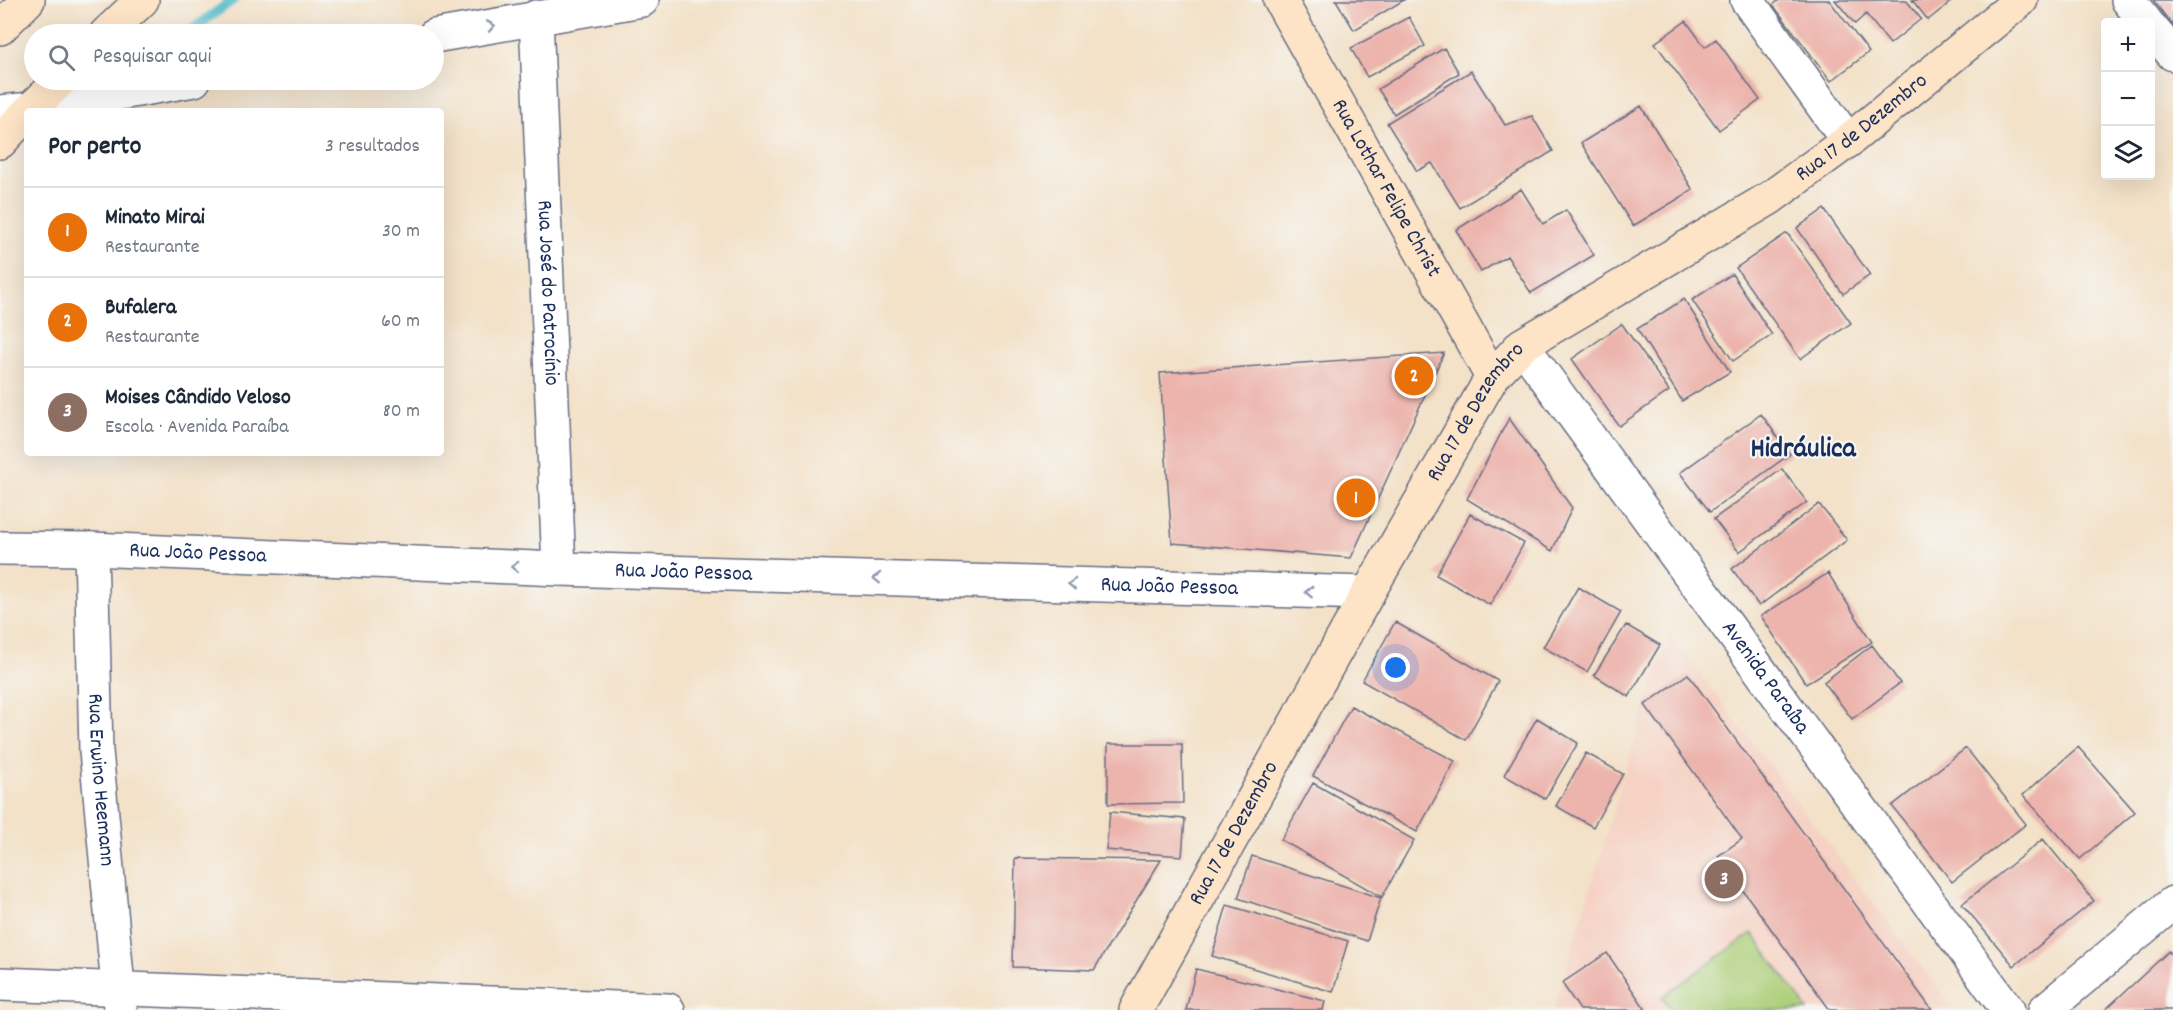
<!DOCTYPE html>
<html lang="pt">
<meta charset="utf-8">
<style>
body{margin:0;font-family:Dekko,sans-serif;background:#f6f6f7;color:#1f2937}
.controls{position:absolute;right:18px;top:18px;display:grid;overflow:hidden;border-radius:6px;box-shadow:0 6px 24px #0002}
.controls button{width:54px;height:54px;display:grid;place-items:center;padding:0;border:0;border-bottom:2px solid #e0e1e3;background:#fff;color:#1f2937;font:30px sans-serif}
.you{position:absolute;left:1396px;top:668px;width:21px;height:21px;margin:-15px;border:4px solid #fff;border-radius:50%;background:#1a73e8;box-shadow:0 0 0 9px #1a73e833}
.badge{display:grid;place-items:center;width:39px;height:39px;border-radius:50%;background:#7c3aed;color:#fff;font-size:20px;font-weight:700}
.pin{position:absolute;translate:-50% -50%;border:3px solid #fff;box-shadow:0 2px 6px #0006}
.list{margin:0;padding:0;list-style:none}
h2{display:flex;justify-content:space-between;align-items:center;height:78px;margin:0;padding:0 24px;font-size:26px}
h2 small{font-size:20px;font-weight:400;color:#747a83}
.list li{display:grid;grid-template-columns:39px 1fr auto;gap:18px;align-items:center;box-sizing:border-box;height:90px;padding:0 24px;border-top:2px solid #e0e1e3}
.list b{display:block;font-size:22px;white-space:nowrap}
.list p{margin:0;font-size:20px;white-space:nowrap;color:#747a83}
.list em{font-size:20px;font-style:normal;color:#747a83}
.icon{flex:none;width:33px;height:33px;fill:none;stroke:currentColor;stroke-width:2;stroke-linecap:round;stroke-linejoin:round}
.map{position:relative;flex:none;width:2173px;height:1010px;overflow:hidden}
.search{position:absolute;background:#fff;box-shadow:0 6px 24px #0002;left:24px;top:24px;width:420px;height:66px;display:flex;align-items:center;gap:15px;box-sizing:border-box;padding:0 21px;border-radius:33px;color:#747a83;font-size:22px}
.panel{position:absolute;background:#fff;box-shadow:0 6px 24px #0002;left:24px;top:108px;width:420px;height:348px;border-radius:6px}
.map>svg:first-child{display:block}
.built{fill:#f6d2c4}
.green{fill:#abce77;stroke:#637e6a;stroke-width:1.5}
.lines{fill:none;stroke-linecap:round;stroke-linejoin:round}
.stream{stroke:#4fbbca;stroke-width:10}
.building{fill:#ecb4ac}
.street-casing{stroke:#676d83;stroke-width:36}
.secondary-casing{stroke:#676d83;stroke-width:36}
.street{stroke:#fff;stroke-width:33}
.secondary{stroke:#fee4c6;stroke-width:33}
.oneway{stroke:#8d97ae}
.labels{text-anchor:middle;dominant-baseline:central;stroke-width:4.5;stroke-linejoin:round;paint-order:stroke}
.street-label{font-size:22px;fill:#1b2f5e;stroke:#f6f6f2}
.district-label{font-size:28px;font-weight:bold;fill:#1b2f5e;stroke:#f6f6f2}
</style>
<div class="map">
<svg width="2173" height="1010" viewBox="0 0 2173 1010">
<rect width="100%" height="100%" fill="#f6f6f2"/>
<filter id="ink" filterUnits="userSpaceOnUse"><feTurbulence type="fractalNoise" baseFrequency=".0167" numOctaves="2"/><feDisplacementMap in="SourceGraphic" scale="12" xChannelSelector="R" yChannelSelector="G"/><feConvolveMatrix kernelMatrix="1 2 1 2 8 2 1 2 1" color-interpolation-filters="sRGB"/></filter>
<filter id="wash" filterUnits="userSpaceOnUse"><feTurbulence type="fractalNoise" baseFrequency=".008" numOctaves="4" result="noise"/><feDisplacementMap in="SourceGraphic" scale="24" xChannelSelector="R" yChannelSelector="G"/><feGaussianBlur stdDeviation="1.35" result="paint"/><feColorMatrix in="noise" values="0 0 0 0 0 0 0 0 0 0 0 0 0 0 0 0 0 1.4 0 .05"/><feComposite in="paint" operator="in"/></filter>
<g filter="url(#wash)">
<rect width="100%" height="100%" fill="#f3e1c8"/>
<path class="built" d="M1671,635l283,375h-400l91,-305z"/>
<path class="green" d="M1752,933l56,77h-136l-10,-13z"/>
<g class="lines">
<path class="stream" d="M186,34l47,-34"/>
</g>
<g id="blocks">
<path class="building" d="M1336,0h68l-50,30z
M1779,0h50l40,52 -38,29 -58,-76z
M1835,0h71l15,19 -31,25 -24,-30 -11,10z
M1912,0h41l-25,20z
M2153,0h20v26z
M1409,17l16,29 -58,31 -16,-29z
M1686,21l19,26 11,-8 44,61 -41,30 -64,-87z
M1444,48l15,25 -65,41 -16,-25z
M1471,71l34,54 27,-9 21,35 -93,57 -28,-45 -15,8 -30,-48z
M1641,106l52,84 -60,36 -52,-83z
M1521,189l22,35 23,-14 28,45 -63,38 -24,-37 -26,16 -25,-42z
M1824,209l46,66 -27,19 -46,-66z
M1787,233l64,90 -51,36 -64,-91z
M1732,274l40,61 -39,26 -41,-61z
M1684,299l46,73 -48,29 -45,-72z
M1622,324l47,67 -50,35 -47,-67z
M1444,353l-93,205 -179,-15 -12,-170z
M1761,414l29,40 -80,58 -30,-39z
M1509,418l63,90 -20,43 -85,-52z
M1782,469l25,33 -68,50 -25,-33z
M1819,504l28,36 -88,66 -27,-37z
M1470,514l54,29 -34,62 -54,-30z
M1828,573l44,69 -66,42 -45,-68z
M1578,587l43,25 -34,60 -44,-25z
M1395,622l103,59 -32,59 -104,-59z
M1626,625l34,20 -31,52 -35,-22z
M1872,645l28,38 -48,36 -28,-37z
M1688,674l244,336h-102l-112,-154 24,-17 -97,-134z
M1351,706l104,55 -38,71 -104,-56z
M1537,718l41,25 -33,56 -41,-24z
M1108,744h74l1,59 -75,1z
M2078,747l57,65 -55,47 -57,-64z
M1966,748l60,76 -74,58 -60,-76z
M1586,753l37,21 -30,53 -37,-21z
M1313,783l101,57 -32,57 -101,-57z
M1110,812l75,7 -3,37 -76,-6z
M2043,839l51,62 -80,65 -52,-62z
M1252,856l129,42 -14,43 -129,-43z
M1015,858l146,2 -67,110 -81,-3z
M1227,905l121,36 -15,51 -121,-36z
M2169,951l4,5v54h-68z
M1607,953l39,57h-66l-18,-27z
M1196,969l129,32 -2,9h-137z"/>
</g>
</g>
<g filter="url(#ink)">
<use href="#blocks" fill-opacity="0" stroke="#676d83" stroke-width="1.5"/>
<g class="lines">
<defs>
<g id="street">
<path d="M1747,0l101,141"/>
<path d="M2128,0l18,22"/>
<path id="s1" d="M536,17l23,552"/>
<path d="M2150,27l23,27"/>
<path d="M434,36l208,-36"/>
<path d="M0,112l31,-3 163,-29"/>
<path id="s2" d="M1522,345l486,665"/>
<path id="s3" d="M0,548l91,1 468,20 809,24"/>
<path id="s4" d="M91,549l5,202 24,257"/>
<path d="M0,984l668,26"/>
<path d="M2045,1010l128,-107"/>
</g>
<g id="secondary">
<path id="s5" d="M1280,0l212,377"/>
<path d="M0,28l28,-28"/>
<path d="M106,34l36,-34"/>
<path d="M29,111l32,-31"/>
<path d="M0,142l27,-29"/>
<path id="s6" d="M1136,1010l232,-417 124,-216 30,-32 248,-147 78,-57 173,-141"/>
</g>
</defs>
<use href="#street" class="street-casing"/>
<use href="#secondary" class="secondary-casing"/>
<use href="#street" class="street"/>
<use href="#secondary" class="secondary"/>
</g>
<defs><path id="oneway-chevron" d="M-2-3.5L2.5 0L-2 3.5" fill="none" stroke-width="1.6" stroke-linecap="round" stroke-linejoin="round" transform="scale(1.5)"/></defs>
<g class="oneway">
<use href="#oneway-chevron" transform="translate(491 26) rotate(-10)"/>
<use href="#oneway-chevron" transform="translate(515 567) rotate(-178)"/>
<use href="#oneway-chevron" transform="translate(877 578) rotate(-178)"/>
<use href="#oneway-chevron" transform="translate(1072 584) rotate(-178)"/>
<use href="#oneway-chevron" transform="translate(1309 592) rotate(-178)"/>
</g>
</g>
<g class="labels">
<g class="street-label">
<text stroke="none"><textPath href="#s6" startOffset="1174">Rua 17 de Dezembro</textPath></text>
<text stroke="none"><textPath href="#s5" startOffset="216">Rua Lothar Felipe Christ</textPath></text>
<text stroke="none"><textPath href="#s1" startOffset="276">Rua José do Patrocínio</textPath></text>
<text stroke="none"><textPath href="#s6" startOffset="688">Rua 17 de Dezembro</textPath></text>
<text stroke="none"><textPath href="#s3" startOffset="198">Rua João Pessoa</textPath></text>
<text stroke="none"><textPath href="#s3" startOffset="684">Rua João Pessoa</textPath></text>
<text stroke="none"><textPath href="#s3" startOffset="1170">Rua João Pessoa</textPath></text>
<text stroke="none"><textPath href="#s2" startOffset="412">Avenida Paraíba</textPath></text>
<text stroke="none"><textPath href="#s4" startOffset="231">Rua Erwino Heemann</textPath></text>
<text stroke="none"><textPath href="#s6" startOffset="202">Rua 17 de Dezembro</textPath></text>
</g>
<g class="district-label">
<text x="1803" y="451">Hidráulica</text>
</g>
</g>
</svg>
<div class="controls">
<button>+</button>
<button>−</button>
<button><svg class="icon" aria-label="layers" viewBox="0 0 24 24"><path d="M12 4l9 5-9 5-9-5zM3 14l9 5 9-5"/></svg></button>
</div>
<div class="you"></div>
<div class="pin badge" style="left:1356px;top:498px;background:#e8710a">1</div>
<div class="pin badge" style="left:1414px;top:376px;background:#e8710a">2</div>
<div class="pin badge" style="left:1724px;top:879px;background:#8d6e63">3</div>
<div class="search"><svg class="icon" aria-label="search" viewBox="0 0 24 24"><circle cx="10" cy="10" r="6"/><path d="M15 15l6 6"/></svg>Pesquisar aqui</div>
<section class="panel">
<h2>Por perto<small>3 resultados</small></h2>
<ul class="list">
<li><span class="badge" style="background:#e8710a">1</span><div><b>Minato Mirai</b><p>Restaurante</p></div><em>30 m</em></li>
<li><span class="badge" style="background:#e8710a">2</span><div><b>Bufalera</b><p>Restaurante</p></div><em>60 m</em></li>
<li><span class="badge" style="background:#8d6e63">3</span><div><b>Moises Cândido Veloso</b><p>Escola · Avenida Paraíba</p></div><em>80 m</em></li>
</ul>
</section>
</div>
